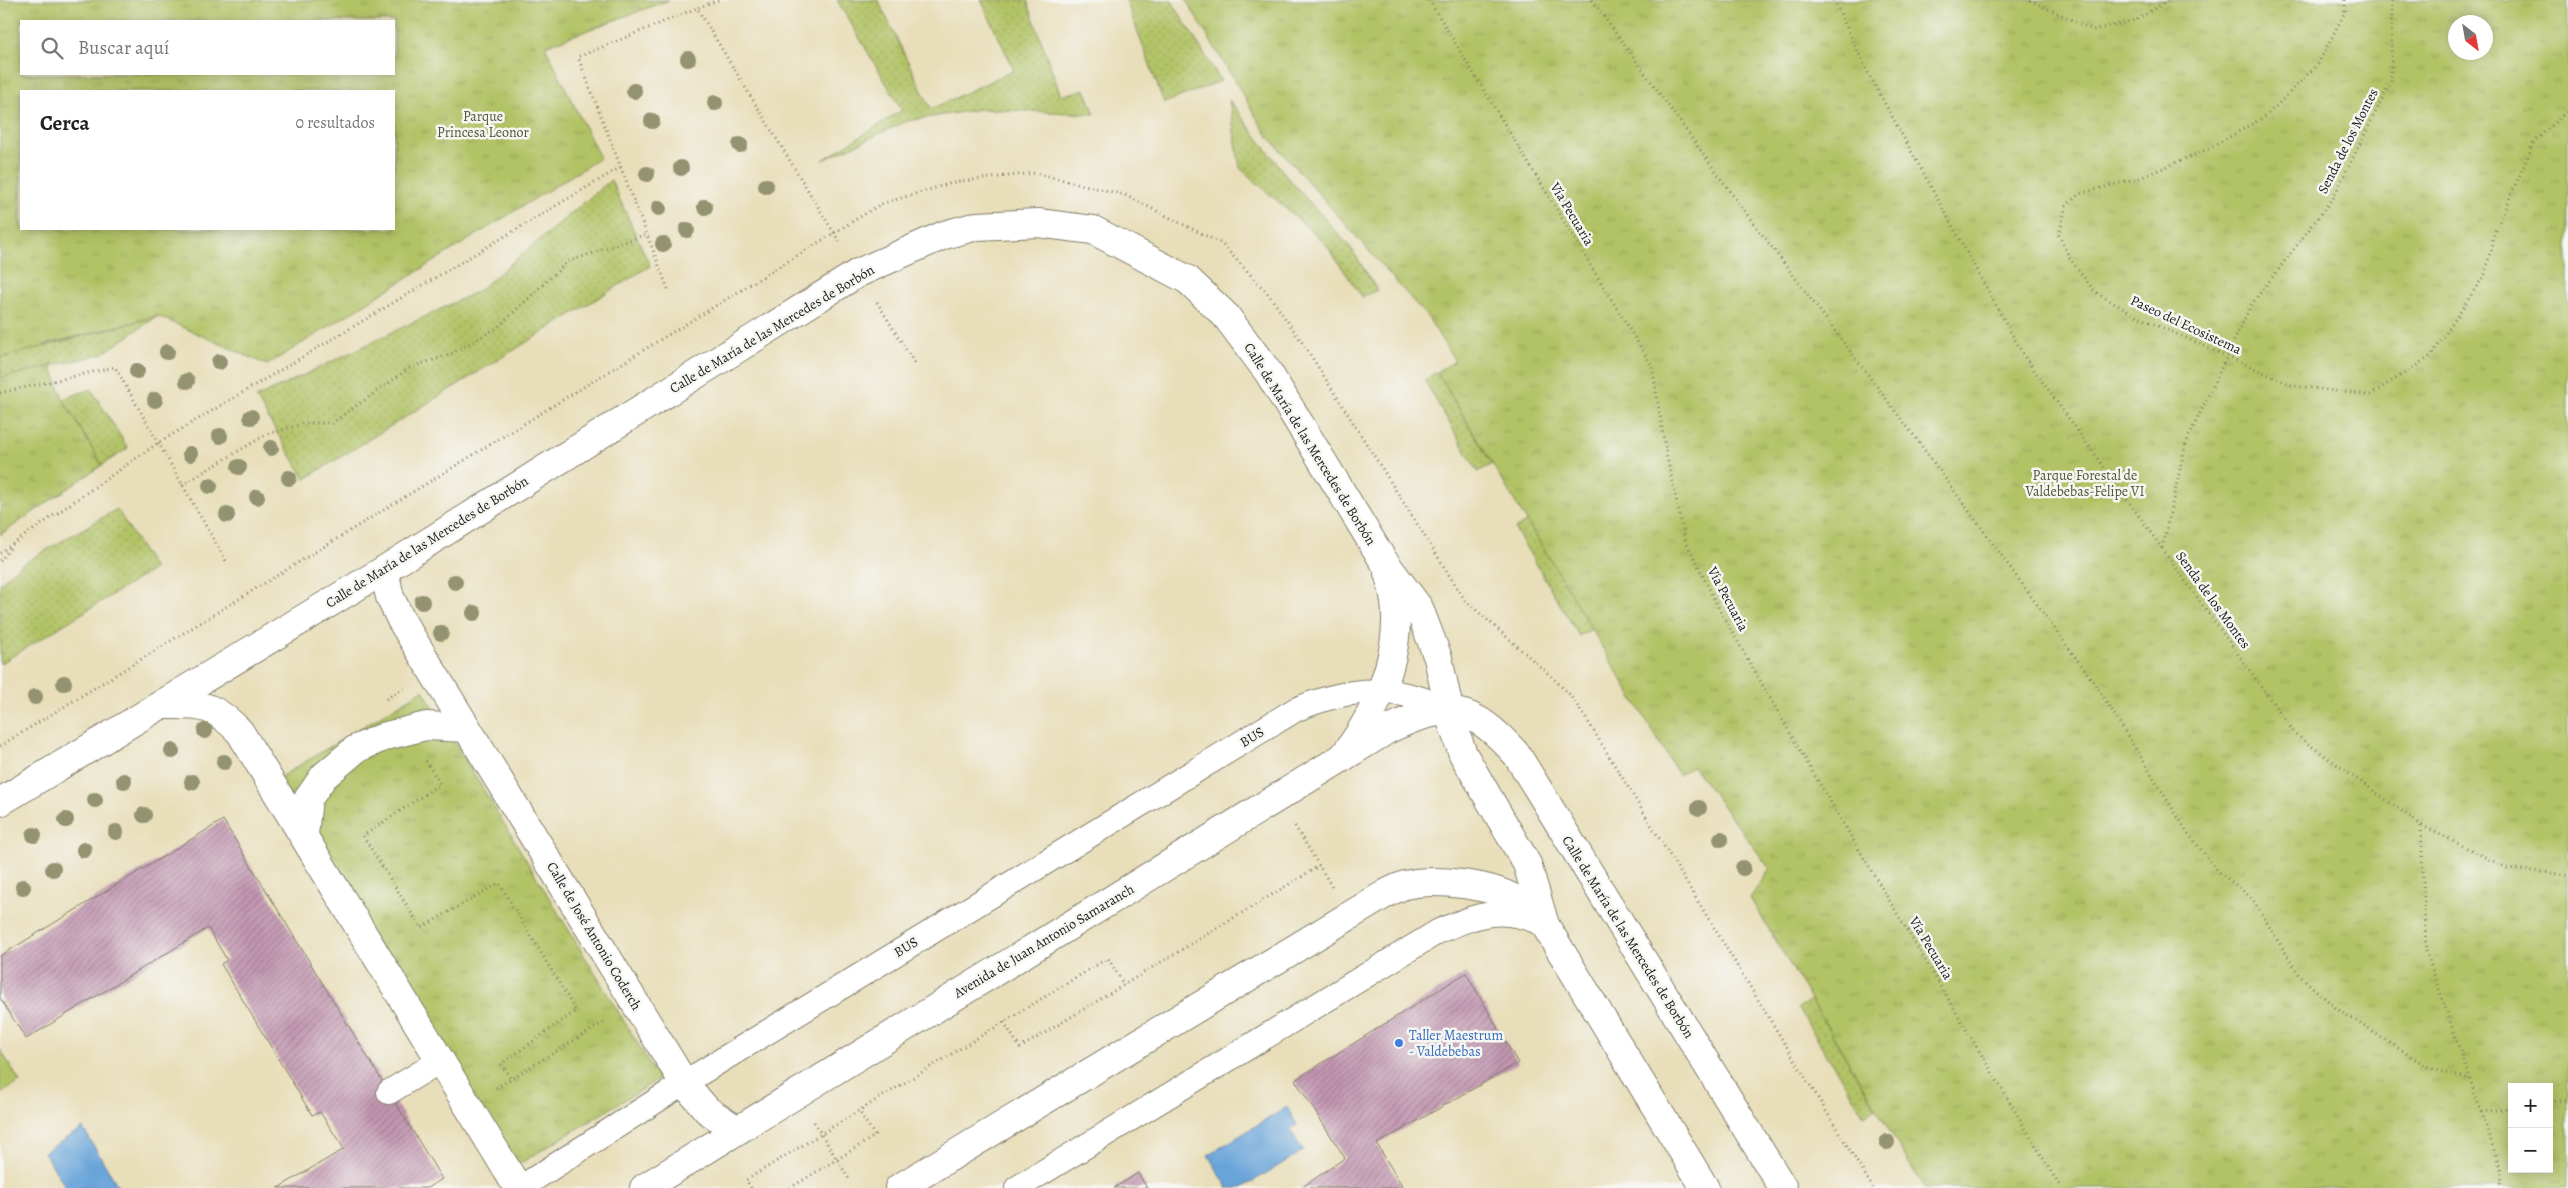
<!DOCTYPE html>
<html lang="es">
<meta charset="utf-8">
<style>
body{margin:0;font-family:Alegreya,serif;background:#f6f6f6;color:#222}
.controls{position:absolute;right:15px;bottom:15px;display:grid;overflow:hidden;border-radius:0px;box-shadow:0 2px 12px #0003}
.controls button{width:45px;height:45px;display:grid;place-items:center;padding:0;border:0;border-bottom:1px solid #e0e0e0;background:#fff;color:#222;font:25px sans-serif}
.compass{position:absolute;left:2448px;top:15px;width:45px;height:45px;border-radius:50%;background:#fff;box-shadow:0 2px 12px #0003;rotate:149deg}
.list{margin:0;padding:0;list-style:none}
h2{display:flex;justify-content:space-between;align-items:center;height:65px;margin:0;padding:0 20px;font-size:21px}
h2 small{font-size:16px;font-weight:400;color:#767676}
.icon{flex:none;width:28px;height:28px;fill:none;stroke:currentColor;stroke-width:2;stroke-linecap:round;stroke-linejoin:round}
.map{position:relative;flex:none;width:2568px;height:1188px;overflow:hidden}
.search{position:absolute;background:#fff;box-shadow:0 2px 12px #0003;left:20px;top:20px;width:375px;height:55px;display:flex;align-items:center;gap:12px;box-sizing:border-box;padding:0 18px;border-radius:0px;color:#767676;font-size:19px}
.panel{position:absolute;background:#fff;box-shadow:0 2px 12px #0003;left:20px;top:90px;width:375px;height:140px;border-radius:0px}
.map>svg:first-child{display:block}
.grass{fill:#b2c366;stroke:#677041}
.park{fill:url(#park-tufts);stroke:#677041;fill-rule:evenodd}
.garden{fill:url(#garden-dots);stroke:#677041}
.water{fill:#69a4d9;stroke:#42607a}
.building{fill:url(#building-hatch)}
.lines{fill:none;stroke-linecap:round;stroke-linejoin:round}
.lane-casing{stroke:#827d6a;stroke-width:26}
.street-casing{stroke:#827d6a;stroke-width:30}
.secondary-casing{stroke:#827d6a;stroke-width:30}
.path{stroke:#827d6a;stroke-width:3;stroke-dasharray:1 4;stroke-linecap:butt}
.lane{stroke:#fff;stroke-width:24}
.street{stroke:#fff;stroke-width:28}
.secondary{stroke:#fff;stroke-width:28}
.tree{fill:#949371}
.shop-dot{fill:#3f7fe0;stroke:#f6f6f2;stroke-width:2}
.labels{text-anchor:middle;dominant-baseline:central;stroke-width:5;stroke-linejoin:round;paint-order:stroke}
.park-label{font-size:14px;fill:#505636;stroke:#f6f6f2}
.street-label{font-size:14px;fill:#1c1c1c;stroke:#f6f6f2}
.shop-label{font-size:14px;fill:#366cbe;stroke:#f6f6f2;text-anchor:start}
</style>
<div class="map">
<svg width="2568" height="1188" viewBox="0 0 2568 1188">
<defs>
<pattern id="park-tufts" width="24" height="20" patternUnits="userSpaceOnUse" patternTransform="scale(1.25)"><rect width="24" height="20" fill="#b2c366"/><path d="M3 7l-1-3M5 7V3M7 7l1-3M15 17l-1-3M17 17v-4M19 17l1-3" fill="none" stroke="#98a758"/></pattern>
<pattern id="garden-dots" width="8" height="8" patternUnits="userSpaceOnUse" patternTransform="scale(1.25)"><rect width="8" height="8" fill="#b2c366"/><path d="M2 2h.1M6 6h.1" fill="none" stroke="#98a758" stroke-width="1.8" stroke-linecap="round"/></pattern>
<pattern id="building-hatch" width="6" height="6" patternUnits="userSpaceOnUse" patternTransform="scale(1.25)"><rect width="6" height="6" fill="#c297b1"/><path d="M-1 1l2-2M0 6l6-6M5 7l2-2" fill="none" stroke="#9d7a8f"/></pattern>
</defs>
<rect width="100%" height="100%" fill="#f6f6f2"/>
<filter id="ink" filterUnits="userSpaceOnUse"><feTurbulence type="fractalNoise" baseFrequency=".02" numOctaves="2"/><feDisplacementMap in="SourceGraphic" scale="10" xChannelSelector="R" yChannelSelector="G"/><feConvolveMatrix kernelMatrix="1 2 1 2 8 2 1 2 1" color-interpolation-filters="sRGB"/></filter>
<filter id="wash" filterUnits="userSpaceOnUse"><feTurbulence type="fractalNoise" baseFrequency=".0096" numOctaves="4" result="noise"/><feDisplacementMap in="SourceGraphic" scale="20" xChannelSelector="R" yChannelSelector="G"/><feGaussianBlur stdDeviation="1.12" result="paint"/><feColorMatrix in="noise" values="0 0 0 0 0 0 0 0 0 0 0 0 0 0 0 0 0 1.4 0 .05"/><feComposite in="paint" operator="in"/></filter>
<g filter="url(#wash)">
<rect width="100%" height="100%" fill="#e8deb9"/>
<path class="grass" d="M0,1049l20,33 -20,12z"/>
<path class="park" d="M0,0h669l-124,46 55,112 -333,207 -109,-49 -114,29 19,54 39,66 -102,70zM21,21h373v53h-373zM21,91h373v138h-373z
M1186,0h1382v1188h-644l-174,-290 20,-29 -77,-103 -14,9 -242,-403 18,-11 -26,-42 -162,-184zM2456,22h30v30h-30zM2512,1087h37v82h-37z
M423,690l236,389 -145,88 -237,-388z"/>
<path class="garden" d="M837,0h41l53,109 83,-39 -33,-70h46l34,96 24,-7 10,25 -114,-5 -74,12 -84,39 79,-50z
M1126,0h45l50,81 -57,22z
M1229,100l59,78 63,70 26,42 -15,7 -37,-54 -85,-75z
M611,180l39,86 -345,213 -49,-81 222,-107z
M158,316l-56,38 -102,24v-20z
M1437,372l55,92 -14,8 -54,-92z
M91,389l37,59 -26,17 -39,-66z
M117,509l37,60 -154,95v-81l19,-17z
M1527,521l65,108 -13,7 -64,-107z
M1811,1000l65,108 -12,7 -66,-107z"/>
<path class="water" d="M1287,1107l10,18 -7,4 13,22 -61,37h-14l-20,-33z
M83,1128l36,60h-53l-22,-36z"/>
<g id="blocks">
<path class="building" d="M223,820l219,359 -15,9h-149l66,-39 -24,-37 -8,3 -91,-151 6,-4 -19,-32 -182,111 -26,-41v-42z
M1466,973l52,90 -141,81 26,44h-102l44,-30 -50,-78z
M1138,1173l9,15h-33z"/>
</g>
</g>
<g filter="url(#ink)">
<use href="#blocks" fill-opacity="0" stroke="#827d6a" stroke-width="1"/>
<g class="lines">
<defs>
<path id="lane" d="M389,1092l51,-31
M520,1188l164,-105 611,-373c56,-24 101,-26 156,1
M1017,1188l422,-257c39,-16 61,-26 102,-8"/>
<path id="street" d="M384,570l6,27 11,23 283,463 23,27 30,20
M161,705c39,0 50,-3 79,27l278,456
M1343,757c38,-50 68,-121 45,-184
M0,802l384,-232 474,-297 86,-38 33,-9 61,-3 55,7 95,50 38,36 42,56 115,188 36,48 19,50 14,65 11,31 64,110 18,61
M304,835l4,-36 16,-23 32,-27 30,-13 40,-10 41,2"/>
<path id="secondary" d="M644,1188l743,-458c60,-29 85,-26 130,25l266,433
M899,1188l488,-295c6,-3 12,-6 18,-8 29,-7 89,-1 114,17 9,6 17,16 26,23l160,263"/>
</defs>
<use href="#lane" class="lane-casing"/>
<use href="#street" class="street-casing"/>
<use href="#secondary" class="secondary-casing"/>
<path class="path" d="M718,0l-21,8 143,235
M1429,0l223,366 14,87 19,86 35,72 92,160 249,417
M1592,0l148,205 178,236 182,250 87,141 31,39 34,27 47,77 38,34 94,60 39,10
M1834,0l33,71 157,285 272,379 125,90 86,43 61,7
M2030,0l63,30 43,-10 33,-20
M2345,0v12l-27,52 -52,52 -58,33 -66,28 -63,17 -13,12 -7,29 11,24 25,33 39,23 160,71 76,9 61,-39 54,-82 9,-40 40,-92 34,-32
M668,289l-90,-232 119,-49
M877,302l39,64
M0,393l115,-26 111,194
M182,485l85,-51 38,-11h27l79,-56 38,-12 48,-27 70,-66 80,-28
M2162,548l24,-105 65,-138 82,-107 58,-117 1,-81
M0,553l158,-110 463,-276
M0,561l12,-15
M386,699l18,-11
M0,746l881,-542 74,-22 80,-9 90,22 97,49 47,51 37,53 159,252 88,78 16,16 18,26 286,468
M426,761l14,23 -77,52 58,92 78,-45 77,128 -75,53 10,15
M1295,826l37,61
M2421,826l5,125 76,222 -1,15
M1004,1022l16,26 299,-182
M496,1088l110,-67
M2549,1102l19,-2
M2481,1112l31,-4
M814,1122l35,57
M751,1188l-5,-8 362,-222 16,27
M790,1188l85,-52 -16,-25"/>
<use href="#lane" class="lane"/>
<use href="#street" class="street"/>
<use href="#secondary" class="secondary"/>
</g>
<g class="tree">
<circle cx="688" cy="59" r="8"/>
<circle cx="634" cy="91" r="8"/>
<circle cx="715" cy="103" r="8"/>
<circle cx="652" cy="121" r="8"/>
<circle cx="740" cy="145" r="8"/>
<circle cx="681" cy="168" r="8"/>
<circle cx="647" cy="174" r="8"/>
<circle cx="766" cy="186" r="8"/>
<circle cx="705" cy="207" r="8"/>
<circle cx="659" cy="208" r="8"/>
<circle cx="687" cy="230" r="8"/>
<circle cx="663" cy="244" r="8"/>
<circle cx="167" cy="352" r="8"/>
<circle cx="219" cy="362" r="8"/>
<circle cx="137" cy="371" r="8"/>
<circle cx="187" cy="381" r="8"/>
<circle cx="155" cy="400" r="8"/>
<circle cx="251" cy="417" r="8"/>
<circle cx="220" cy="436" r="8"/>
<circle cx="271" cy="448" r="8"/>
<circle cx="190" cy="454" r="8"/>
<circle cx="239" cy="467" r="8"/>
<circle cx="289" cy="478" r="8"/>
<circle cx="210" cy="486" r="8"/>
<circle cx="257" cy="497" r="8"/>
<circle cx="227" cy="515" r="8"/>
<circle cx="455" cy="582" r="8"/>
<circle cx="422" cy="602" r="8"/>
<circle cx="474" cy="613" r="8"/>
<circle cx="441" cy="633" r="8"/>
<circle cx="64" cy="683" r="8"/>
<circle cx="35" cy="697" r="8"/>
<circle cx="205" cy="731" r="8"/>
<circle cx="172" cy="751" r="8"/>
<circle cx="224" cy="762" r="8"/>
<circle cx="124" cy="781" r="8"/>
<circle cx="192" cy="782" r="8"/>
<circle cx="95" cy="800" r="8"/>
<circle cx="1699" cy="808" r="8"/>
<circle cx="144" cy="815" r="8"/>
<circle cx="66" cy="820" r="8"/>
<circle cx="116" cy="832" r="8"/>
<circle cx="34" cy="835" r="8"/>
<circle cx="1721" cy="839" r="8"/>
<circle cx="84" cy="850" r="8"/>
<circle cx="1743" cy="868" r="8"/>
<circle cx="53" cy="869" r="8"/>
<circle cx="23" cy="887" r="8"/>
<circle cx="1887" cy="1142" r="8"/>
</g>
</g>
<circle class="shop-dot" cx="1399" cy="1043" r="5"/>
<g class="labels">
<g class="park-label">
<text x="483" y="116">Parque<tspan x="483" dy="16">Princesa Leonor</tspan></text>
<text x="2085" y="475">Parque Forestal de<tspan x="2085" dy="16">Valdebebas-Felipe VI</tspan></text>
</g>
<g class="street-label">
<text transform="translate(2348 141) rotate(-63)">Senda de los Montes</text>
<text transform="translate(1572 214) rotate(59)">Vía Pecuaria</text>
<text transform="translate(2186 325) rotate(25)">Paseo del Ecosistema</text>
<text transform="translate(772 329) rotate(-31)">Calle de María de las Mercedes de Borbón</text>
<text transform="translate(1310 444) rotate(58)">Calle de María de las Mercedes de Borbón</text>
<text transform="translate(427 542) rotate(-32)">Calle de María de las Mercedes de Borbón</text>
<text transform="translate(1728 599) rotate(62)">Vía Pecuaria</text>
<text transform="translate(2213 600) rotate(54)">Senda de los Montes</text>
<text transform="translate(1252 737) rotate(-31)">BUS</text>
<text transform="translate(594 936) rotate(59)">Calle de José Antonio Coderch</text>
<text transform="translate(1628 937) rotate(58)">Calle de María de las Mercedes de Borbón</text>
<text transform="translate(1044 941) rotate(-31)">Avenida de Juan Antonio Samaranch</text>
<text transform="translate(906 947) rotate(-31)">BUS</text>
<text transform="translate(1931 948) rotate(59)">Vía Pecuaria</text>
</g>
<g class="shop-label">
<text x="1409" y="1035">Taller Maestrum<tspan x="1409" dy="16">- Valdebebas</tspan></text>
</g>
</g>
</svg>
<div class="controls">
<button>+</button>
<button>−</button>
</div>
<svg class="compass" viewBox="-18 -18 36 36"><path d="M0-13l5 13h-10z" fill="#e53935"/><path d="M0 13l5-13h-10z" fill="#767676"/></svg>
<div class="search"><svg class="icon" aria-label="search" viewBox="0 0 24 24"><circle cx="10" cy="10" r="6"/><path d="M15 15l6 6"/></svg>Buscar aquí</div>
<section class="panel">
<h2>Cerca<small>0 resultados</small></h2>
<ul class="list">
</ul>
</section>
</div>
